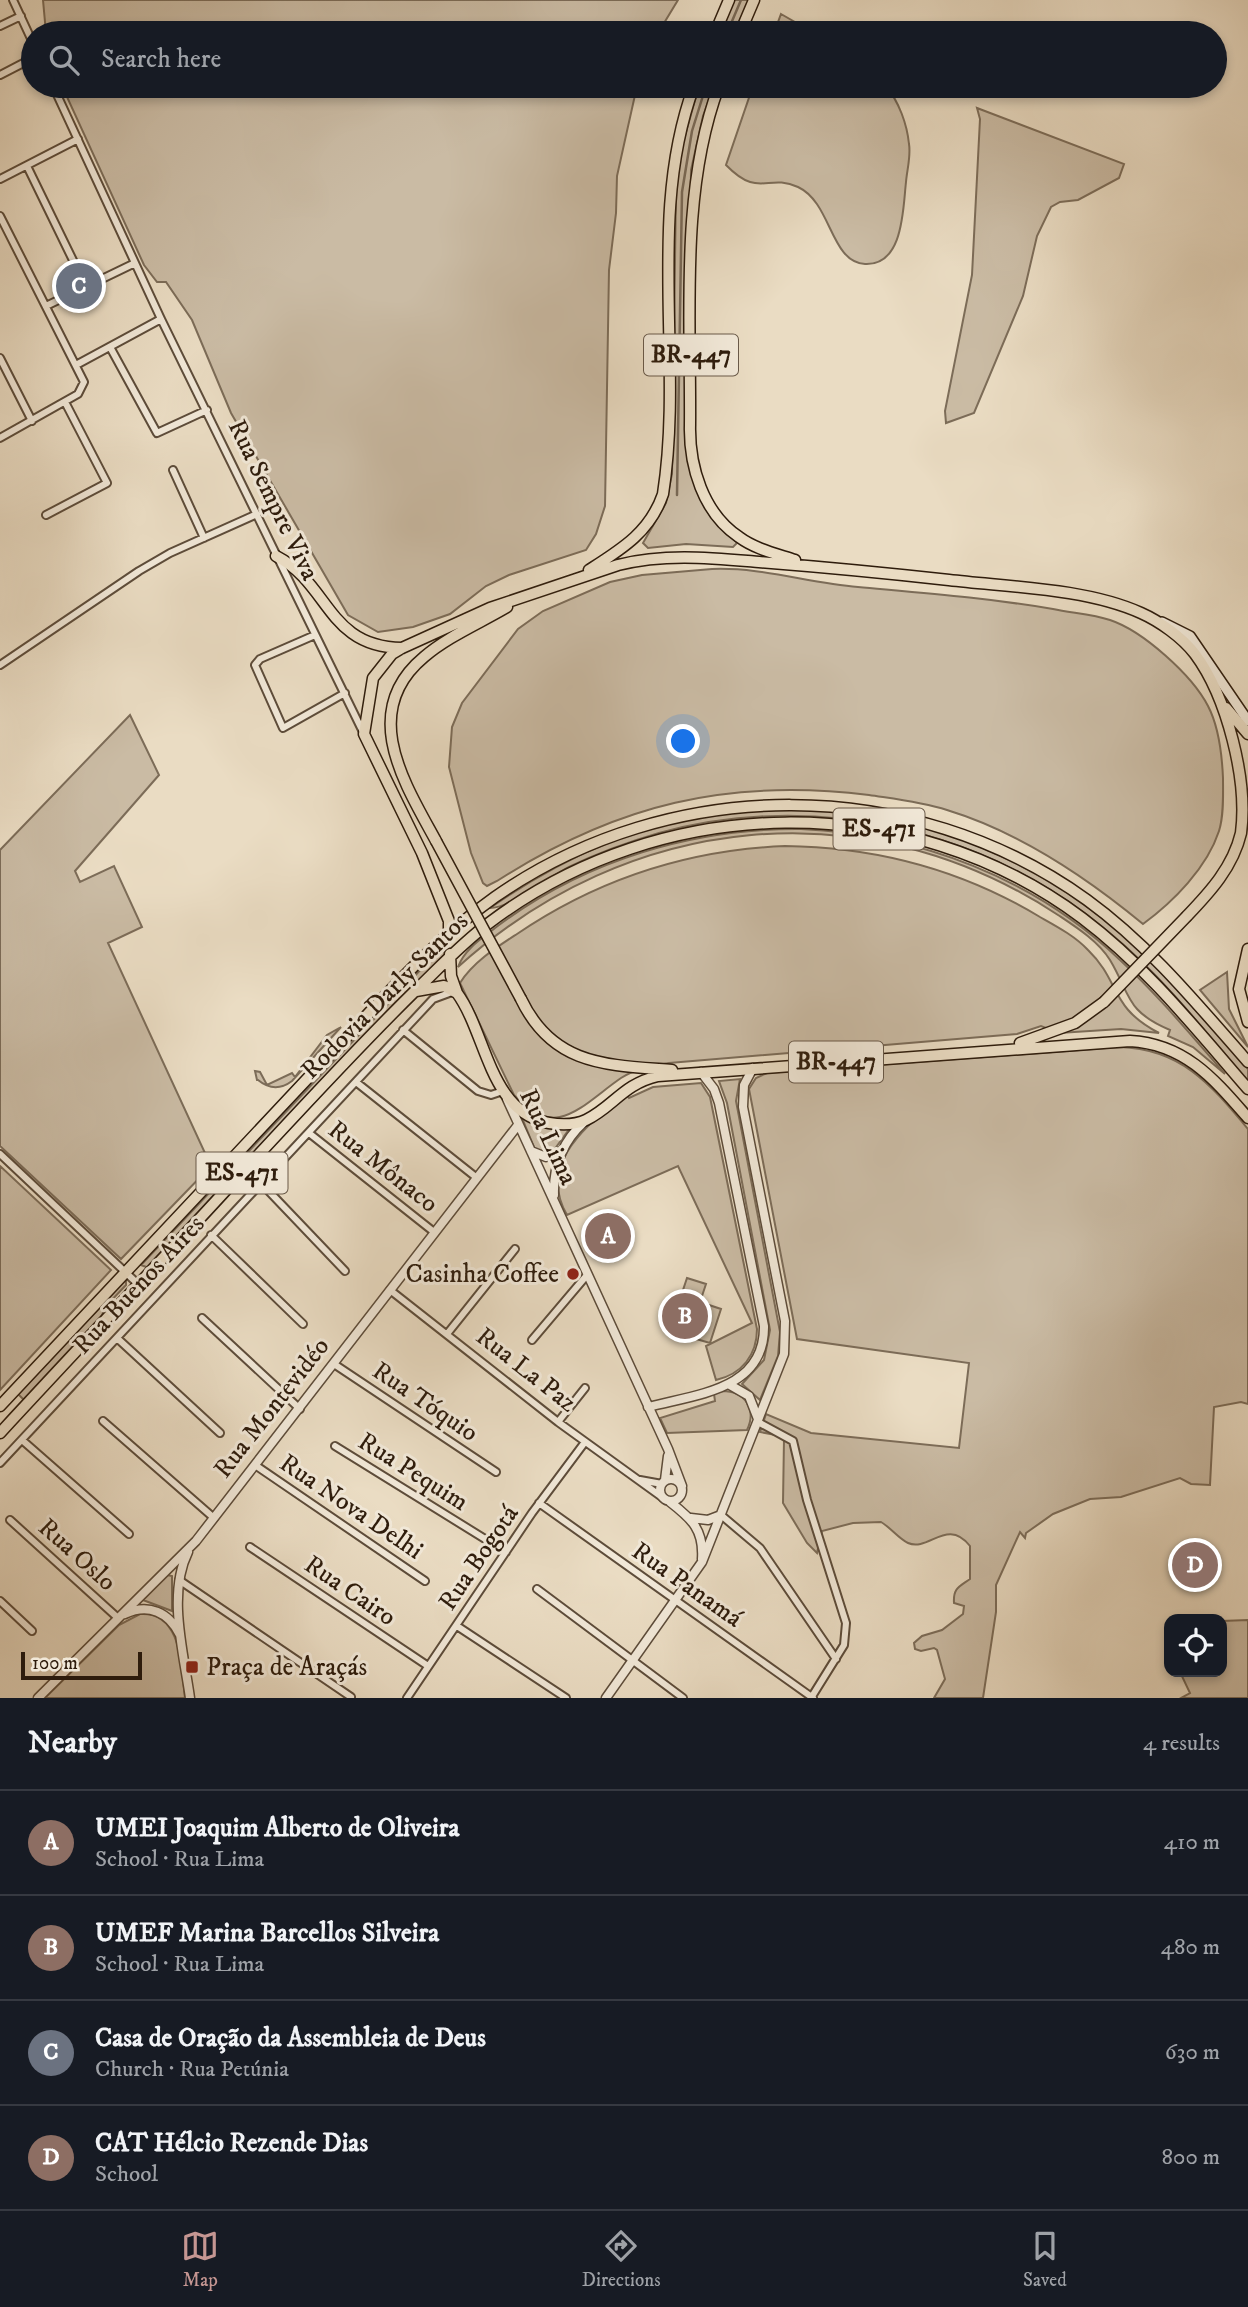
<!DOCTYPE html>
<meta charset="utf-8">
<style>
body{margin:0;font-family:"IM FELL DW Pica",serif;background:#242831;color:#f1f3f6}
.controls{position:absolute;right:21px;bottom:21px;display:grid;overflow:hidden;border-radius:14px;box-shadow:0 4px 10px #0003}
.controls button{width:63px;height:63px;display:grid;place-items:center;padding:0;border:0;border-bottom:2px solid #363941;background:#171b24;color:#f1f3f6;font:35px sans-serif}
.scale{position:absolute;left:21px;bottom:18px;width:121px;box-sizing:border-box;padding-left:7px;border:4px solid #2e1c0c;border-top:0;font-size:19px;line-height:24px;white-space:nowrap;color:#2e1c0c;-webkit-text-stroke:5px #f1e8d8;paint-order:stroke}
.you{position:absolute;left:684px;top:742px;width:24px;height:24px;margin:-18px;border:5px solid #fff;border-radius:50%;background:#1a73e8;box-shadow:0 0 0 10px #1a73e833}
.badge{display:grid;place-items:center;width:46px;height:46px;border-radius:50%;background:#c59692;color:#fff;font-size:23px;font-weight:700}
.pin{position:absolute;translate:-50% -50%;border:4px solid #fff;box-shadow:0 2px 7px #0006}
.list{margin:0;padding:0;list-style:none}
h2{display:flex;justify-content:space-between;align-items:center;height:91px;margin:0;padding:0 28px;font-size:30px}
h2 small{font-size:23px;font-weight:400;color:#9ea1a6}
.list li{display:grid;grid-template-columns:46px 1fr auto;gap:21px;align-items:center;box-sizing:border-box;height:105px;padding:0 28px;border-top:2px solid #363941}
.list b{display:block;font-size:26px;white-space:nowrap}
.list p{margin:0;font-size:23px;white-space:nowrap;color:#9ea1a6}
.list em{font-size:23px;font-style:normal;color:#9ea1a6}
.icon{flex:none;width:38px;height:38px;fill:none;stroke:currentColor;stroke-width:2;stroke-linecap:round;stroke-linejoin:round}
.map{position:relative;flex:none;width:1248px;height:1698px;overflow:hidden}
.search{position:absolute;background:#171b24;box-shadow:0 4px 10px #0003;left:21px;right:21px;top:21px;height:77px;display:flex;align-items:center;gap:18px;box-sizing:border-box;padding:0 24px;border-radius:38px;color:#9ea1a6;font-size:26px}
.sheet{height:511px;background:#171b24}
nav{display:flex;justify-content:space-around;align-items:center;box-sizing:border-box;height:98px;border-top:2px solid #363941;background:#171b24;font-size:19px;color:#9ea1a6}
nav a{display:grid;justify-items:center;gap:4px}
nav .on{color:#c59692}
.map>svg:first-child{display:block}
.green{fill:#cabba4;stroke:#7c6c58;stroke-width:2}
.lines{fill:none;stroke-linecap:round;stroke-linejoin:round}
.stream{stroke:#786855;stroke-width:2.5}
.minor-casing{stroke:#5d4c3a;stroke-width:10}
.tertiary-casing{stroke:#5d4c3a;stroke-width:11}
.secondary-casing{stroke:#2e1c0c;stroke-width:12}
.primary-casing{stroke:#2e1c0c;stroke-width:13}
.minor{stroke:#f1e8d8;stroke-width:6}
.tertiary{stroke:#f1e8d8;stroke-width:8}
.secondary{stroke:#f1e8d8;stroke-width:9}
.primary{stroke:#eadcc3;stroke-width:10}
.primary-bridge-casing{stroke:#2e1c0c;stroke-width:13;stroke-linecap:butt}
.primary-bridge{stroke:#eadcc3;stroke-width:10}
.poi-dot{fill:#8f2418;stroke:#f1e8d8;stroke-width:2.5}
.labels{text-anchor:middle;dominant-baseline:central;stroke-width:6;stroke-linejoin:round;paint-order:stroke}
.shield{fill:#f1e8d8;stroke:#685949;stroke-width:2}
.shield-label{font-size:24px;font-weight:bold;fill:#2e1c0c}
.street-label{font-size:26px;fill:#2e1c0c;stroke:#f1e8d8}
.poi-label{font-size:26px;fill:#2e1c0c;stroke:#f1e8d8;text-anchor:end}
</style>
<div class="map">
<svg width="1248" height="1698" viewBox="0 0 1248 1698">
<rect width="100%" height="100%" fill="#eadcc3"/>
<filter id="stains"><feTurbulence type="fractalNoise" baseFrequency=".00286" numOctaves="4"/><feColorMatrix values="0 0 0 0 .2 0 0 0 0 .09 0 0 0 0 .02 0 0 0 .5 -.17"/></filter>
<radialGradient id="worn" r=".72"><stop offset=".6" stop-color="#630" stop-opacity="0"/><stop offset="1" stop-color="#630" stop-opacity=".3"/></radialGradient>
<path class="green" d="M43,0h635l-20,33h-612z
M733,0h16l-14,33h-15z
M781,14l33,19h-40z
M62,86h575l-20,90 -1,37 -7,57 -4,236 -9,28 -10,16 -77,25 -23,11 -36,28 -37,13 -35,5 -30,-17 -117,-202 -39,-93 -26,-38h-9l-13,-17z
M699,86h15l-11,30 -12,54 -4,287 14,40 36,46 -4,4 -47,-3 -38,4 -5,-5 23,-40 6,-29 4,-284 5,-40z
M753,86h133c13,16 21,38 23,58 2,12 -2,26 -3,38 -3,25 -2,84 -41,82 -35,-2 -33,-61 -67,-77 -31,-14 -39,12 -72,-22z
M977,108l147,56 -5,14 -41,22 -18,2 -9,5 -14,29 -14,60 -49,117 -28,10 -1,-12 27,-136 8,-156z
M712,569c50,-2 96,14 146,18 65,6 130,11 195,22 18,4 39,5 57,11 33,11 82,55 98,86 11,21 14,49 15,72 0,17 1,37 -4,53 -12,37 -46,71 -76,93 -58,-48 -124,-92 -196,-114 -25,-8 -52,-11 -78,-15 -141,-17 -252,9 -372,86l-10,5 -4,-3 -12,-30 -22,-86 3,-40 10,-24 56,-74 25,-18 67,-29 32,-7z
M130,715l29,60 -84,96 5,11 34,-16 28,61 -34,16 103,223 -90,93 -121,-113v-296z
M781,809c27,1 54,1 80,5 92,12 184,56 255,115 49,41 90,92 132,140v13c-43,-51 -85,-105 -137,-148 -123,-105 -296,-144 -452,-101 -31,9 -61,20 -90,34 -20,10 -58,41 -79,41 63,-44 134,-79 211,-92 26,-4 53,-5 80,-7z
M801,829c118,5 233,49 319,131 38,35 71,75 105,114l-32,-27 -25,-11 2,-6c-45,-19 -39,-35 -60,-70 -12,-19 -34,-33 -52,-45 -194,-128 -430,-102 -600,52 7,-19 26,-30 41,-42 87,-65 194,-97 302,-96z
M785,846c90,1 177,24 255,71 16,9 35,19 48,33 33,32 21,57 71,83l-38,-4 -62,4 -18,-7 -24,8 -348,29c-17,3 -34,6 -48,15 -38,26 -66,65 -107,17l-54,-112c13,-21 37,-36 57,-49 81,-55 170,-84 268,-88z
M444,945l1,9 -296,314 -8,-3z
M1227,972l2,37 19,38 -48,-57z
M341,1027l-49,54c-12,9 -23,8 -34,-1h-1l-2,-9 5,1 7,13 25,-12 3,4 32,-42z
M1120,1047c62,2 91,38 128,82v275l-7,-2 -27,5 -4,78 -19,-1 -11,-6 -59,19 -31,2 -37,15 -27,19 -1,5 -5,-6 -24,53v27l-13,86h-49l11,-19 -8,-29 -3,-2 -13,3 -6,-2 -1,-6 8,-7 20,-6 21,-16 1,-8 -10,-3c-1,-15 5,-16 16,-24v-33c-23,-29 -41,6 -62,-3 -9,-4 -18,-16 -27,-21l-28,1 -31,8 -5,22 -10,-10 -24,-40 1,-64 -3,-3 -21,-4 6,-18 45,19 148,15 10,-85 -172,-24 -48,-250 7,-11 11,-5z
M740,1079l-4,22 44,231 -2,24 -18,44 -18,-16 22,-24 6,-30 -43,-227 -8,-22z
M701,1083l9,14 47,232c0,26 -15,45 -41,51l-10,-34 46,-23 -74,-157 -111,49c-31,-53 23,-91 58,-122l4,5 24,-11z
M522,1118l25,9 23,1 -16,22 -9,4 -10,-4z
M0,1166l111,104 -111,120z
M687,1278l19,6 -5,15 -19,-6z
M126,1279v6l-21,22 -4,11 -77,82 -6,-6z
M697,1301l24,8 -11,34 -24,-7z
M722,1391c23,0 35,18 25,39l-80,3 -7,-15 55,-17 -1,-7z
M167,1575l5,1v35l-29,-11z
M140,1614c43,-3 41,55 45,84h-140l74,-73z
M1248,1620v78h-67l9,-5 -10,-21h42v-51z"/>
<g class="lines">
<path class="stream" d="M727,33l14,-33
M677,495l5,-303 10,-61 14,-45"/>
<defs>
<path id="minor" d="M13,0l20,43
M0,26l21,-10
M0,75l33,-17
M53,86l108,233 203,415
M27,166l59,121
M0,179l78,-40
M0,216l84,166 -6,12 -78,44
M46,306l89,-43
M110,347l47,86 50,-23
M0,358l32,63
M76,365l85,-46
M173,470l31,68
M46,515l61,-32 -42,-81
M315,635l-55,24 -5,6 28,63 62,-35
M0,665l139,-94 31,-18 87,-39
M403,1030l75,61 13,4 12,-4
M356,1082l121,96
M309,1133l125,99
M0,1154l139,131
M261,1183l84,88
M211,1235l92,89
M390,1290l168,132 108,78
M202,1318l98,91
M447,1334l68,-85
M117,1338l103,95
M532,1340l55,-65
M334,1364l162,108
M103,1421l111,97
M558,1422l27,-34
M758,1422l35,19 14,59 39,123 -2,22 -33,53
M22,1440l107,94
M335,1446l171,106
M0,1463l433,-464 19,-7
M255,1465l170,116
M640,1480l22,4
M539,1503l274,195
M721,1515l39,33 76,111
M10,1520l108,98
M250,1547l178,119
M179,1580l172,117
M537,1589l146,109
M0,1601l32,30
M457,1626l109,72
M407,1698l125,-185 53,-71"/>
<path id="tertiary" d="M507,1099l161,350 14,37
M531,1151l15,6 15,-6
M554,1195c-1,-29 9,-54 30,-73
M730,1385l19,11 9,23
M648,1407c49,-13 117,-17 116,-81l-45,-223 -5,-14 -13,-17
M660 1490a11 11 0 1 1 22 0a11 11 0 1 1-22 0Z
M665,1480l3,-24
M670,1502c22,17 34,28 32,57
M691,1518l17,2 13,-5
M188,1552c-21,42 -4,102 2,146
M125,1614c23,-11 44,-2 55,21
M38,1698l158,-157 322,-416
M606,1698l96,-136 82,-208 1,-33 -42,-214 1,-22 9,-17"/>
<path id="secondary" d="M1162,622l28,14 58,85"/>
<path id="primary" d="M715,33l14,-33
M740,33l14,-33
M719,86c-39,104 -28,229 -29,339 -1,41 13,88 49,112 16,12 38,17 56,23
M276,556c54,28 51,91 126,92
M589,570c33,-21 61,-38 74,-76 21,-135 -17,-278 31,-408
M1226,708l22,26
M436,841c-31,-57 -78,-129 -12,-184 23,-20 56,-34 83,-50
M449,934v-13l-27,-68 -58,-119 9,-56 19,-24 10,-6 88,-40 128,-43c47,-12 94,-7 141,-3 64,5 127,11 190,18 59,7 137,8 192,33 18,8 41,24 54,41 32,43 53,126 46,179 -8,34 -31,59 -54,83
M1248,949l-9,40 9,33
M450,954l1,22 6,17
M416,991l28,-5 13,7c30,41 32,119 92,130 12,2 26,2 37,-3 27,-13 37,-36 72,-44l472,-35c55,3 84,38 118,77
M521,999c32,67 86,66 151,71
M1020,1043l55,-20 29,-21
M0,1406c103,-109 206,-218 308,-328 60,-62 116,-131 187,-181 176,-123 417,-123 592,3 62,45 111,105 161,162
M0,1433c83,-90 167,-178 249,-268 54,-58 108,-117 165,-173 25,-24 47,-48 75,-69 173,-131 419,-135 593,-5 64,48 114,111 166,171"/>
</defs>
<use href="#minor" class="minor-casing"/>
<use href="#tertiary" class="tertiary-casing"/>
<use href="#secondary" class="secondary-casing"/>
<use href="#primary" class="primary-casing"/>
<use href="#minor" class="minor"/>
<use href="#tertiary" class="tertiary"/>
<use href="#secondary" class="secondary"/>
<use href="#primary" class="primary"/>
<defs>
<path id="primary-bridge" d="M436,841l85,158
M1104,1002l83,-86"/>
</defs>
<use href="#primary-bridge" class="primary-bridge-casing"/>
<use href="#primary-bridge" class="primary-bridge"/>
</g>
<g class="poi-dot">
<circle cx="573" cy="1274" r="7"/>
<rect x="185" y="1660" width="14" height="14" rx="3.5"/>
</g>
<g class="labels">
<g class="shield">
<rect x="644" y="334.5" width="94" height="41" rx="5"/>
<rect x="833.5" y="808.5" width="91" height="41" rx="5"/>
<rect x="789" y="1041.5" width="94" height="41" rx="5"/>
<rect x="196.5" y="1152.5" width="91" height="41" rx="5"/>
</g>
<g class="shield-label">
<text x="691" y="355">BR-447</text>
<text x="879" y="829">ES-471</text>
<text x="836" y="1062">BR-447</text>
<text x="242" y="1173">ES-471</text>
</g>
<g class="street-label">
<text transform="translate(273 500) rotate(64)">Rua Sempre Viva</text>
<text transform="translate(385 996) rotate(-45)">Rodovia Darly Santos</text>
<text transform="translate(548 1137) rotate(65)">Rua Lima</text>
<text transform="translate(383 1167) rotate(38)">Rua Mônaco</text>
<text transform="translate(139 1285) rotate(-47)">Rua Buenos Aires</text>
<text transform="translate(526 1370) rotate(38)">Rua La Paz</text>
<text transform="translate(425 1402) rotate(34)">Rua Tóquio</text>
<text transform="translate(272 1408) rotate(-52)">Rua Montevidéo</text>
<text transform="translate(413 1472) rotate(32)">Rua Pequim</text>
<text transform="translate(351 1507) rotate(34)">Rua Nova Delhi</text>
<text transform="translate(77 1555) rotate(42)">Rua Oslo</text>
<text transform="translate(479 1558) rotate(-56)">Rua Bogotá</text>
<text transform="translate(687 1585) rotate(35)">Rua Panamá</text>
<text transform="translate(350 1591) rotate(34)">Rua Cairo</text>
</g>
<g class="poi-label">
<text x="559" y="1274">Casinha Coffee</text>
<text x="206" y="1667" text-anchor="start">Praça de Araçás</text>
</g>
</g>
<rect width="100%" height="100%" filter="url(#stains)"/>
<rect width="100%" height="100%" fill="url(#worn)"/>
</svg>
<div class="controls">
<button><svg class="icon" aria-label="locate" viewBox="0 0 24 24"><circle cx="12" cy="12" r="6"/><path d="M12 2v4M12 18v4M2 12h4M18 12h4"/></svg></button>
</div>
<div class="scale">100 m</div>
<div class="you"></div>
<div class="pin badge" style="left:608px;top:1236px;background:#8d6e63">A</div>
<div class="pin badge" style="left:685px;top:1316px;background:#8d6e63">B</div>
<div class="pin badge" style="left:79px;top:286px;background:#6b7280">C</div>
<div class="pin badge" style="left:1195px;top:1565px;background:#8d6e63">D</div>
<div class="search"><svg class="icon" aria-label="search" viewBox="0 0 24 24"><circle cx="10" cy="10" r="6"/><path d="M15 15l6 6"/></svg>Search here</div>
</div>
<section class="sheet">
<h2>Nearby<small>4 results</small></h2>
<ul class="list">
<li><span class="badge" style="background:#8d6e63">A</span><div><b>UMEI Joaquim Alberto de Oliveira</b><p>School · Rua Lima</p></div><em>410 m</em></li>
<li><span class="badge" style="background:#8d6e63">B</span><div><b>UMEF Marina Barcellos Silveira</b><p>School · Rua Lima</p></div><em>480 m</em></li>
<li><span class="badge" style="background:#6b7280">C</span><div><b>Casa de Oração da Assembleia de Deus</b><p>Church · Rua Petúnia</p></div><em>630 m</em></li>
<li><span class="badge" style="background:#8d6e63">D</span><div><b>CAT Hélcio Rezende Dias</b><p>School</p></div><em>800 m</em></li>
</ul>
</section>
<nav>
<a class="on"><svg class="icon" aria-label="map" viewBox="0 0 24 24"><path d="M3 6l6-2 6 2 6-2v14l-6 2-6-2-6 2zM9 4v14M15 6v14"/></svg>Map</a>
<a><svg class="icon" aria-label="directions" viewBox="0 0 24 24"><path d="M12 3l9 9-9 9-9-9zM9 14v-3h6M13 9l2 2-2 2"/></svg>Directions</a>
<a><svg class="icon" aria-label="saved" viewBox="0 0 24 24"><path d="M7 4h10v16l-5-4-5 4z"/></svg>Saved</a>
</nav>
